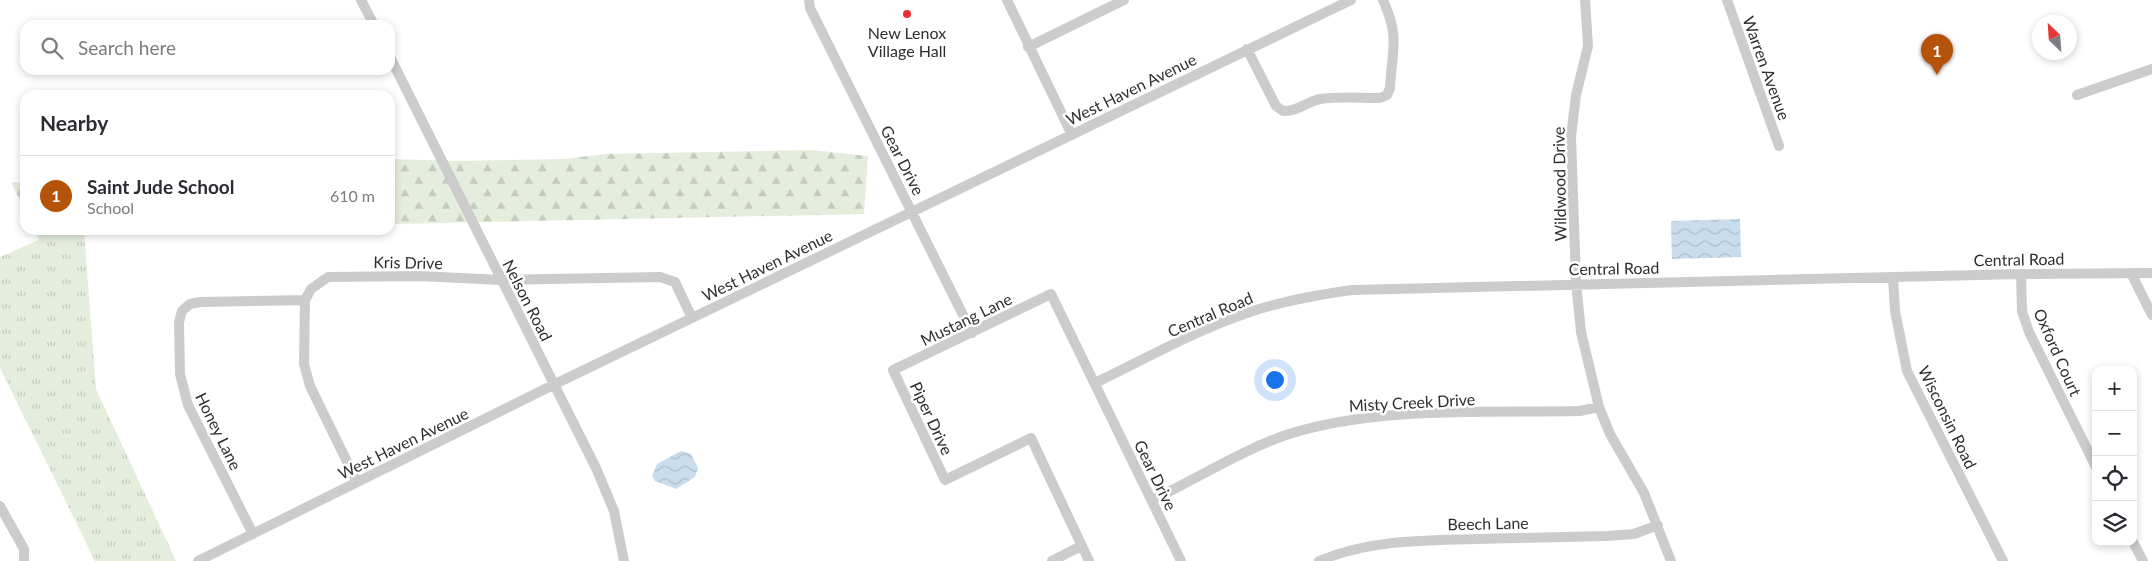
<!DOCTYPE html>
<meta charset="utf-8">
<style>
body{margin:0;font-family:Lato,sans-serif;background:#f7f7f7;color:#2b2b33}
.controls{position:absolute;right:15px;bottom:15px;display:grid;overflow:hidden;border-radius:10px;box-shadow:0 2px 8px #0003}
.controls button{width:45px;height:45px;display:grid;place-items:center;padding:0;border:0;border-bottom:1px solid #e1e1e2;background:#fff;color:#2b2b33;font:25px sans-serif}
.compass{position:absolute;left:2032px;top:15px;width:45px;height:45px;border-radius:50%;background:#fff;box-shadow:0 2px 8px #0003;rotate:335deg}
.you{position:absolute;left:1274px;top:379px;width:18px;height:18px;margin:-12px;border:4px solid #fff;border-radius:50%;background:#1a73e8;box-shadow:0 0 0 8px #1a73e833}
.badge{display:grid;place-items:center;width:32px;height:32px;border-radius:50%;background:#b45309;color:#fff;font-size:16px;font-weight:700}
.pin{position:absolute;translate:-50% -41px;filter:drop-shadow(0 1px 2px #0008)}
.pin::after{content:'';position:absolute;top:26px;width:18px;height:15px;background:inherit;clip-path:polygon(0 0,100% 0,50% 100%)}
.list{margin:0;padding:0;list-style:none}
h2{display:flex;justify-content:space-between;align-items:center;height:65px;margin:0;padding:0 20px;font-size:21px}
h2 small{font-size:16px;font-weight:400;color:#7c7c81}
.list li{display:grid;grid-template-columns:32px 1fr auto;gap:15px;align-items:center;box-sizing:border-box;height:80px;padding:0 20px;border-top:1px solid #e1e1e2}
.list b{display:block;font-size:19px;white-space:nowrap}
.list p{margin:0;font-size:16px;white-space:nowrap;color:#7c7c81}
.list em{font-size:16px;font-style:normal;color:#7c7c81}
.icon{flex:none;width:28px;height:28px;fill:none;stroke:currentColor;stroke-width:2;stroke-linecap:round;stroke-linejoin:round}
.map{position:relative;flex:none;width:2152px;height:561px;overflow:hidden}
.search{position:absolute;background:#fff;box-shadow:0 2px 8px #0003;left:20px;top:20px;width:375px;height:55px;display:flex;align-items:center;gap:12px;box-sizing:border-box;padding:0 18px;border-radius:15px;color:#7c7c81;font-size:19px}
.panel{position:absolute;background:#fff;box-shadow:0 2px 8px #0003;left:20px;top:90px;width:375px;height:145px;border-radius:15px}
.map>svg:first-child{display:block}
.grass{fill:url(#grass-tufts)}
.forest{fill:url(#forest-firs)}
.water{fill:url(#water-waves)}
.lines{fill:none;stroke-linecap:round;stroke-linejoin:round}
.minor{stroke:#ccc;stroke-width:10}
.poi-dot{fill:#eb2d2f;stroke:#fff;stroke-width:2}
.labels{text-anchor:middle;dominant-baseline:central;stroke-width:5;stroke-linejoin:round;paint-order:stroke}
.poi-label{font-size:16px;fill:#2f2f2f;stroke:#fff}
.street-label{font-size:16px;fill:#2f2f2f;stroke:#fff}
</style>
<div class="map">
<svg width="2152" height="561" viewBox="0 0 2152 561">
<defs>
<pattern id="grass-tufts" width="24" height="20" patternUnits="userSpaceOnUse" patternTransform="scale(1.25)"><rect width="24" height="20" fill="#e5eddd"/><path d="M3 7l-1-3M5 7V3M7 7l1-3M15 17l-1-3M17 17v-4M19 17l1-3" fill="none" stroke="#c5ccbe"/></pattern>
<pattern id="forest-firs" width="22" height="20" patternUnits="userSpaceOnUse" patternTransform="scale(1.25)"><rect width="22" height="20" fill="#e5eddd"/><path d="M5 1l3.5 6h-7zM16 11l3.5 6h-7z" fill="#c5ccbe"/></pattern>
<pattern id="water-waves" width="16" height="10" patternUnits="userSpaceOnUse" patternTransform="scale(1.25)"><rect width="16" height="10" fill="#c9dded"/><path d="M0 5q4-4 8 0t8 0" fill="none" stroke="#adbecc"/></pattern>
</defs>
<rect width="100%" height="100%" fill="#fff"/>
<path class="grass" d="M34,230l50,1 12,158 80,172h-81l-95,-193v-111l39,-17z"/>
<path class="forest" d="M811,150l57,6 -4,58 -474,10v-65l68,2 107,-2 40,-5z
M11,182h14v29z"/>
<path class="water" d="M1740,219l1,38 -69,2 -1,-38z
M681,451l10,3 7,14 -3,9 -19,12 -21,-8 -3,-5 5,-12z"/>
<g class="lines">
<path class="minor" d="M361,0l13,25
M809,0l1,8 162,325
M1007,0l65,135
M1585,0l3,46 -12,49 -5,42 5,146 5,49 18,75 11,27 34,59 27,68
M1727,0l52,146
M1028,47l96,-47
M1247,49l29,57 7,5c14,1 23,-9 37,-12 19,-3 40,-1 60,-1l7,-3 3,-7c2,-39 10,-50 -7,-88
M390,57l206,411 18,43 10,50
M2077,95l75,-26
M2131,273l21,42
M2021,274l1,37 7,21 67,135
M1893,277l2,34 12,60 96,190
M1095,383c50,-24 99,-52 152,-70 34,-12 69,-18 105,-23l669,-16 131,-1
M357,482l-47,-96 -6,-22 1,-64 6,-11 17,-12 92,-1 81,4 159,-3 15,5 17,36
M1152,500c45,-21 89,-50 137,-66 88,-28 199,-21 291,-23l19,-4
M0,506l24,43v12
M253,534l-65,-129 -8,-31 -1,-52 3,-11 8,-7 10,-2 105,-2
M2133,542l10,19
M198,561l355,-176 798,-385
M1052,561l29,-15
M1089,561l-58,-123 -86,42 -52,-110 158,-76 130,267
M1319,561c50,-21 104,-21 158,-22 43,-1 87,-2 130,-3l27,-2 24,-9"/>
</g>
<circle class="poi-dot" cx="907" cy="14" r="5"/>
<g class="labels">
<g class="poi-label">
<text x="907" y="32">New Lenox<tspan x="907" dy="18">Village Hall</tspan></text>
</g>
<g class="street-label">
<text transform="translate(1767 68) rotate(70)">Warren Avenue</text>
<text transform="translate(1131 89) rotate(-26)">West Haven Avenue</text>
<text transform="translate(903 160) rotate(63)">Gear Drive</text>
<text transform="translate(1559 184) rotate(-91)">Wildwood Drive</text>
<text transform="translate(2019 259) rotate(-1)">Central Road</text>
<text transform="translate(408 262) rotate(1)">Kris Drive</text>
<text transform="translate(767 265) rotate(-26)">West Haven Avenue</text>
<text transform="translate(1614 268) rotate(-1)">Central Road</text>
<text transform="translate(528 300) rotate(63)">Nelson Road</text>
<text transform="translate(1210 314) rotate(-23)">Central Road</text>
<text transform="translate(966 319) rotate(-26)">Mustang Lane</text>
<text transform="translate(2058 352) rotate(66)">Oxford Court</text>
<text transform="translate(1412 402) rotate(-3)">Misty Creek Drive</text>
<text transform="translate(1948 417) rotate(64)">Wisconsin Road</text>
<text transform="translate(932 418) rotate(65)">Piper Drive</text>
<text transform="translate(219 431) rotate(64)">Honey Lane</text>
<text transform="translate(403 443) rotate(-26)">West Haven Avenue</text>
<text transform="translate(1156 475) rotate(64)">Gear Drive</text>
<text transform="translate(1488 523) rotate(-1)">Beech Lane</text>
</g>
</g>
</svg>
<div class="controls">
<button>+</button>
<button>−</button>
<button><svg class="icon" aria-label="locate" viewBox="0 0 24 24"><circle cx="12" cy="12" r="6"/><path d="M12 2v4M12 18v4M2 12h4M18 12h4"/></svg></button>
<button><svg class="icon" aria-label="layers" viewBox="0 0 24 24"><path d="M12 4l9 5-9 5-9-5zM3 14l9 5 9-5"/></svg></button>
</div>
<svg class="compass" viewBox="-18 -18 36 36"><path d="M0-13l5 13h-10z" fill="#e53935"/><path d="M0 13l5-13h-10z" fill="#7c7c81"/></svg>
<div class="you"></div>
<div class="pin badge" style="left:1937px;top:75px">1</div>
<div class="search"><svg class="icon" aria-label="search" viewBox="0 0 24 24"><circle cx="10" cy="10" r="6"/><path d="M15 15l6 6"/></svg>Search here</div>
<section class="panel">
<h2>Nearby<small></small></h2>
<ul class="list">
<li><span class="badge">1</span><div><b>Saint Jude School</b><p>School</p></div><em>610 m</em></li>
</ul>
</section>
</div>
